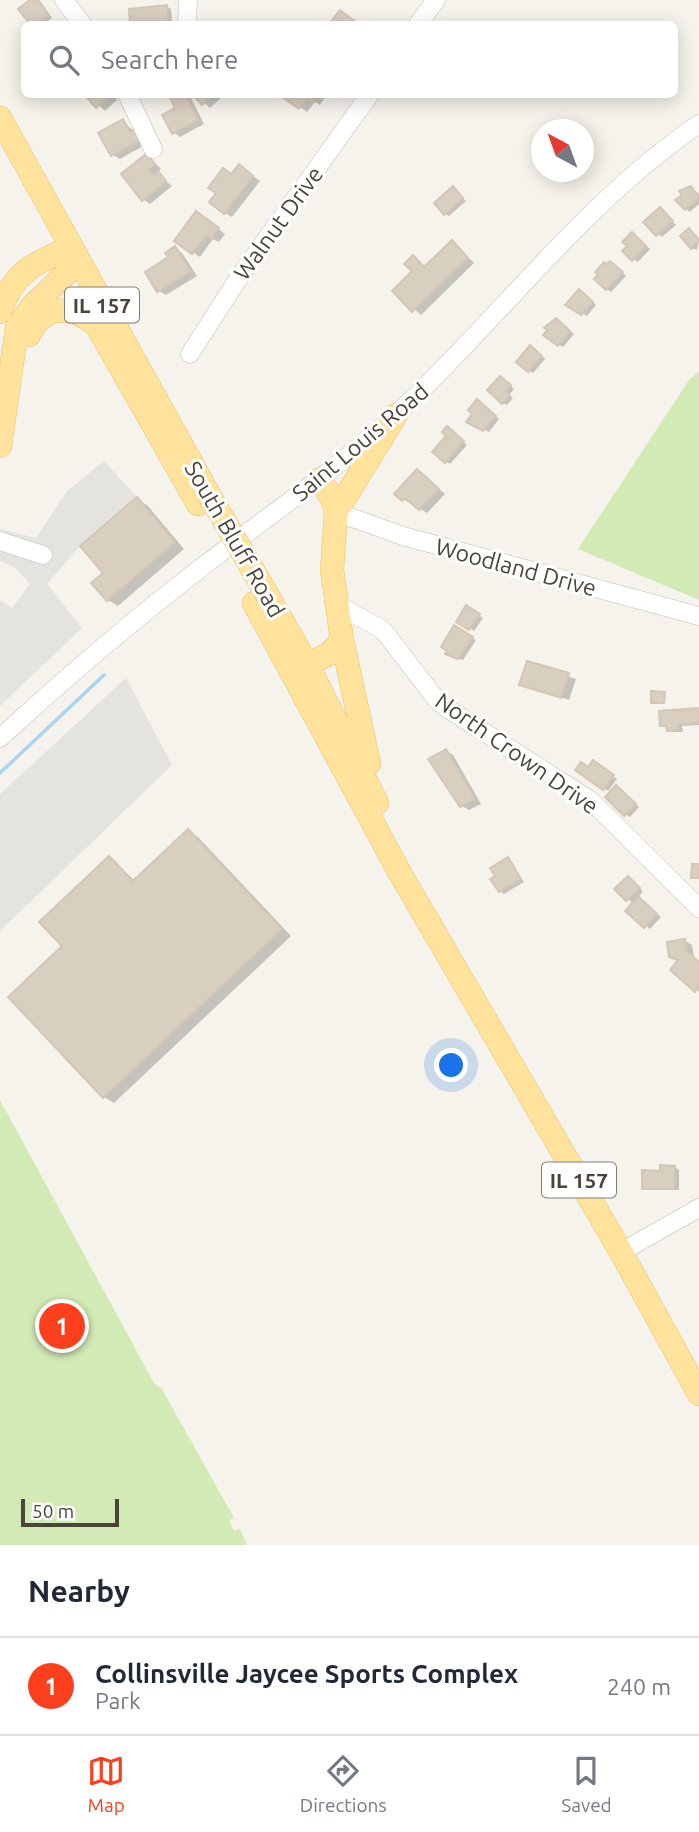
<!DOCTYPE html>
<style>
body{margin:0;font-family:Ubuntu,sans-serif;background:#f2f2f3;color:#1f2937}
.compass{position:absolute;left:531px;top:119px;width:63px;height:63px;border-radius:50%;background:#fff;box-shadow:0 4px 18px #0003;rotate:319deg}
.scale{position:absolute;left:21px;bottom:18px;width:98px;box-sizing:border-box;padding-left:7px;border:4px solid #4b4439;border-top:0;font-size:19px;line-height:24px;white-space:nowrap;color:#4b4439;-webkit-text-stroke:5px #fff;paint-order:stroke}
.you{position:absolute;left:452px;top:1066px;width:24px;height:24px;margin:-18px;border:5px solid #fff;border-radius:50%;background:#1a73e8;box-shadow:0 0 0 10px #1a73e833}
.badge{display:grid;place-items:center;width:46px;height:46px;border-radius:50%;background:#fc3f1d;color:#fff;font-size:23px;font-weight:700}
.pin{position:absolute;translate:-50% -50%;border:4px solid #fff;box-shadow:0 2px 7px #0006}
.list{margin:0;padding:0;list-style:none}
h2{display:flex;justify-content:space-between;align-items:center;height:91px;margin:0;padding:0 28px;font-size:30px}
h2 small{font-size:23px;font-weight:400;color:#747a83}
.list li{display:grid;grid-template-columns:46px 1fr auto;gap:21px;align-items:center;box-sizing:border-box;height:98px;padding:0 28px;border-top:2px solid #e0e1e3}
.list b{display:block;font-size:26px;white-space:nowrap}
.list p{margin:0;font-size:23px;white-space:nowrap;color:#747a83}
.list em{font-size:23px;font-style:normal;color:#747a83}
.icon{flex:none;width:38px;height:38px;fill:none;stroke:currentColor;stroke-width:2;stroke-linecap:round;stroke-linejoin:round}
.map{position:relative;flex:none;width:699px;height:1545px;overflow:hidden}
.search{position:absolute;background:#fff;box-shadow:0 4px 18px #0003;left:21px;right:21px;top:21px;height:77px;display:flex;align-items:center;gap:18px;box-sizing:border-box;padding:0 24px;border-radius:10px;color:#747a83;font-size:26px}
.sheet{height:189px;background:#fff}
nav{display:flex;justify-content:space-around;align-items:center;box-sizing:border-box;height:98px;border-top:2px solid #e0e1e3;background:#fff;font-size:19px;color:#747a83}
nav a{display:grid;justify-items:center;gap:4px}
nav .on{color:#fc3f1d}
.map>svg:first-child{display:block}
.green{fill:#d2eab5}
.parking{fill:#e5e3e0}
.shadow{fill:#0003}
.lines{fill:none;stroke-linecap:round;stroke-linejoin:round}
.stream{stroke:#a9d4f2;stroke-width:3.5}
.building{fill:#d8cfc1;stroke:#d3c7b4;stroke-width:2}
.minor-casing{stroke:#c2bbae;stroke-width:19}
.major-casing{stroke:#e6c16a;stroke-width:24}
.minor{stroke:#fff;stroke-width:18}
.major{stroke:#ffe39c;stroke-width:23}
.major-bridge-casing{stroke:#e6c16a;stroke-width:24;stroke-linecap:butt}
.major-bridge{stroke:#ffe39c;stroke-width:23}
.labels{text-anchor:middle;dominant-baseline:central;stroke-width:6;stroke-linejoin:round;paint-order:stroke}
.shield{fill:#fff;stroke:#817c74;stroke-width:2}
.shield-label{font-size:21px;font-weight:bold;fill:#4b4439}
.street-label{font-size:23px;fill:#4b4439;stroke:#fff}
</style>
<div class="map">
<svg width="699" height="1545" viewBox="0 0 699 1545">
<rect width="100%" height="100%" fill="#f6f3ec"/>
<path class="green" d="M699,371v229l-121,-51 111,-169z
M0,1100l154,283 8,6 72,129 -5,3 5,10 6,-2 7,16h-247z"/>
<path class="parking" d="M104,461l33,36 -57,49 -33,38 35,44 -82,78v-106l12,8 18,-24 -16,-17 -14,-6v-32l36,9 30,-46z
M126,678l46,87 -172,166v-137z"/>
<path class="shadow" d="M33,0l7,1 12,17 -9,6h-11l-11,-15z
M166,6l5,3 1,14 -40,1 -1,-14z
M86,94h27l4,6 -12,11z
M171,94h18l15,30 -24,13 -7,-5 4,-23z
M195,94h30l-15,14z
M281,94h46l-7,11 -5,-3 -8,10z
M123,121l24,23 -27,15 -7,-4z
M147,155l14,14 -5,4 16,13 -22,18 -7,-5z
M246,171l14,10 -28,36 -7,-4 6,-39z
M691,188l8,6v10l-9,8 -4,-3 -2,-14z
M453,189l13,12 -17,15 -4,-3z
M660,209l16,16 -14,12 -16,-15z
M203,218l22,16 -6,8 -6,-3 -13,18 -24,-16z
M689,230l10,10 -2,10 -5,-2z
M636,237l14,12 -12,13 -5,-3 -4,-13z
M452,242l22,21 -53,52 -27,-24 21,-20 -2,-13 13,10z
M175,248l7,5 15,23 -31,19 -7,-4z
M615,265l11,11 -15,16 -4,-3z
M584,294l12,11 -9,11 -19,-11z
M560,323l14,11 -11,13 -4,-2z
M535,350l10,9 -12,14 -4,-3z
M505,380l9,9 -5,6 4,3 -6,7 -4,-2z
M481,404l18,15 -10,13 -21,-11z
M452,431l15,14 -17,19 -4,-3z
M417,471l28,23 -18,19 -24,-14z
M137,500l10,5 37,44 -66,57 -10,-6 -2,-27z
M467,608l16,10 -9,13 -16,-10z
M455,627l21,13 -13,20 -12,-4 -2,-6z
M528,663l48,16 -7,21 -48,-16z
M699,710v15l-17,1 1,6h-10l-11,-7z
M446,751l7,4 28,49 -12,6 -7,-4 -32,-47z
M598,765l19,14 -9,12 -30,-21z
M617,787l22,20 -9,10 -5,-3z
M188,832l10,5 93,99 -177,167 -10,-6 -94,-99 54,-51 45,-89 26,23z
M508,859l16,23 -20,12 -4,-3z
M633,881l10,11 -6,6 24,19 -11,12 -23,-18 7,-7 -17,-15z
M685,941l7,4 2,12 5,5v30l-20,-31 -8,-5z
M675,1167l4,3v20l-35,-2 18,-16z"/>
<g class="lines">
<path class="stream" d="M0,773l104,-98"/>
</g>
<path class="building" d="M30,0h8l11,15 -14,9h-5l-12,-15z
M167,5l1,16 -9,3h-29l-1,-15z
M340,10l16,12 -2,2h-25z
M84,94h27v1l-15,13z
M168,94h17l13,26 -26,14 -10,-19 13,-7z
M192,94h21l-11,11z
M278,94h39l-5,8 -5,-3 -8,10z
M123,119l7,13 5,-3 6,11 -30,16 -13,-23z
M147,153l8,11 -7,6 6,6 5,-4 7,9 -24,20 -21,-27z
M239,164l14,12 -29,38 -15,-12 7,-9 -8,-5 15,-20 8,6z
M453,186l10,12 -19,17 -10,-12z
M691,186l8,12 -14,12 -10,-10 7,-5 -3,-4z
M660,207l13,14 -17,15 -13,-14z
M196,211l23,17 -8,11 -5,-3 -14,18 -18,-13z
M689,228l10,12 -8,9 -11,-13z
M632,232l14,14 -14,15 -10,-10 5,-5 -5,-4z
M452,240l16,18 -56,54 -20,-21 20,-20 -8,-7 9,-9 11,12z
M175,246l16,25 -34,21 -12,-20 23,-15 -3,-4z
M610,261l13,11 -17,18 -12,-11 4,-5 -3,-2 9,-10 3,2z
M579,289l14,13 -12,13 -16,-10z
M556,318l14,13 -12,15 -15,-11 4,-5 -3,-2z
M530,345l12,11 -14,16 -12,-10z
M500,376l11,9 -5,6 4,4 -8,9 -15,-14z
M477,399l19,17 -13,15 -17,-9 6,-8 -4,-4z
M447,426l17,15 -19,22 -13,-11 14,-16 -4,-4z
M417,469l22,20 -20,21 -14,-12 -3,3 -8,-7z
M137,497l38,45 -68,59 -16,-18 12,-10 -23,-27z
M466,605l14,9 -11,16 -13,-8z
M454,625l19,12 -15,22 -13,-5 2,-3 -6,-4z
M527,661l42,12 -7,25 -43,-13z
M651,691l14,1 -1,11h-13z
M699,708v15l-21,1 1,6 -12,1 -1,-5h-6l-1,-15z
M446,749l29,50 -15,8 -32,-48z
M593,760l21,15 -11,15 -28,-20 6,-8 7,5z
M616,785l20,19 -12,12 -19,-19z
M188,829l94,100 -179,169 -95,-101 54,-51 -23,-24 70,-66 24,25z
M508,857l13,22 -22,13 -9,-13 5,-3 -5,-8z
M692,864h7v14h-8z
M628,876l12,12 -14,13 -12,-12z
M638,896l19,18 -13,14 -19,-17z
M685,939l2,12 12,11v25l-4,5 -25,-22 8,-10 -9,-3 -2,-15z
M660,1165l15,1v23h-33v-19l18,1z"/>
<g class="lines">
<defs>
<path id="minor" d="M64,0l18,24
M187,24l1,-24
M418,24l18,-24
M127,94l26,55
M190,354l48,-75 132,-185
M336,512l67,24 296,80
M0,541l43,14
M334,603l49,27 53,69 12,10 142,91 109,108
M0,738c65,-60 132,-117 202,-171 66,-51 134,-97 196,-154 101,-94 186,-211 301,-289
M621,1252l78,-44"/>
<path id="major" d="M0,118l207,373
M0,312c12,-39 36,-51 72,-64
M92,317l106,187
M29,335c14,-31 42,-30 66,-11
M0,446l17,-118 15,-22 37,-35 12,-6
M336,512l60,-97
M268,596l39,68 70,139
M254,603l147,272 220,377 78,142
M342,640l27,123
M296,670l33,-16 13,-14 -10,-70 4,-58 -4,-13 -12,-20"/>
</defs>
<use href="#minor" class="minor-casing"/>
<use href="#major" class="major-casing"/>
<use href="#minor" class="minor"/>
<use href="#major" class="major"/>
<defs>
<path id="major-bridge" d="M207,491l61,105"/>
</defs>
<use href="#major-bridge" class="major-bridge-casing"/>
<use href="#major-bridge" class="major-bridge"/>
</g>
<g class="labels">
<g class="shield">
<rect x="65" y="287.5" width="74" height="35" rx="5"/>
<rect x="542" y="1162.5" width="74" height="35" rx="5"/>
</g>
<g class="shield-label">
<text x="102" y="305">IL 157</text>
<text x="579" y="1180">IL 157</text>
</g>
<g class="street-label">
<text transform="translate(278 223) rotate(-54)">Walnut Drive</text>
<text transform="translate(360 442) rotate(-40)">Saint Louis Road</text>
<text transform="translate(235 539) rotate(60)">South Bluff Road</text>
<text transform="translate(516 567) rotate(15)">Woodland Drive</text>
<text transform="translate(517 753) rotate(35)">North Crown Drive</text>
</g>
</g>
</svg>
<svg class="compass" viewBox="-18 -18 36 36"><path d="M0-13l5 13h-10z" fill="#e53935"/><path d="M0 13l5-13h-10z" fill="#747a83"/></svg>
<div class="scale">50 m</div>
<div class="you"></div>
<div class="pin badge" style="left:62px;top:1326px">1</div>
<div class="search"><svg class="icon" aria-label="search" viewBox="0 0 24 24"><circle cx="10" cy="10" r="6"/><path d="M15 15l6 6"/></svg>Search here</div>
</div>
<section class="sheet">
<h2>Nearby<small></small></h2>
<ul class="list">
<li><span class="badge">1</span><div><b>Collinsville Jaycee Sports Complex</b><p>Park</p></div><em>240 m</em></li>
</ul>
</section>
<nav>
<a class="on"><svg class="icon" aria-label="map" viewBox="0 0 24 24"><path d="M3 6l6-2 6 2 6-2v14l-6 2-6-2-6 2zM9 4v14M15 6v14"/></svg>Map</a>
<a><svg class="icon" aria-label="directions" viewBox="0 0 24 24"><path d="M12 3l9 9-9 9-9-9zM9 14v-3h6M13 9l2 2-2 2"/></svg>Directions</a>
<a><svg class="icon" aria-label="saved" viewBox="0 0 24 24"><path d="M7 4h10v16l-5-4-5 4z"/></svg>Saved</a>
</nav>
